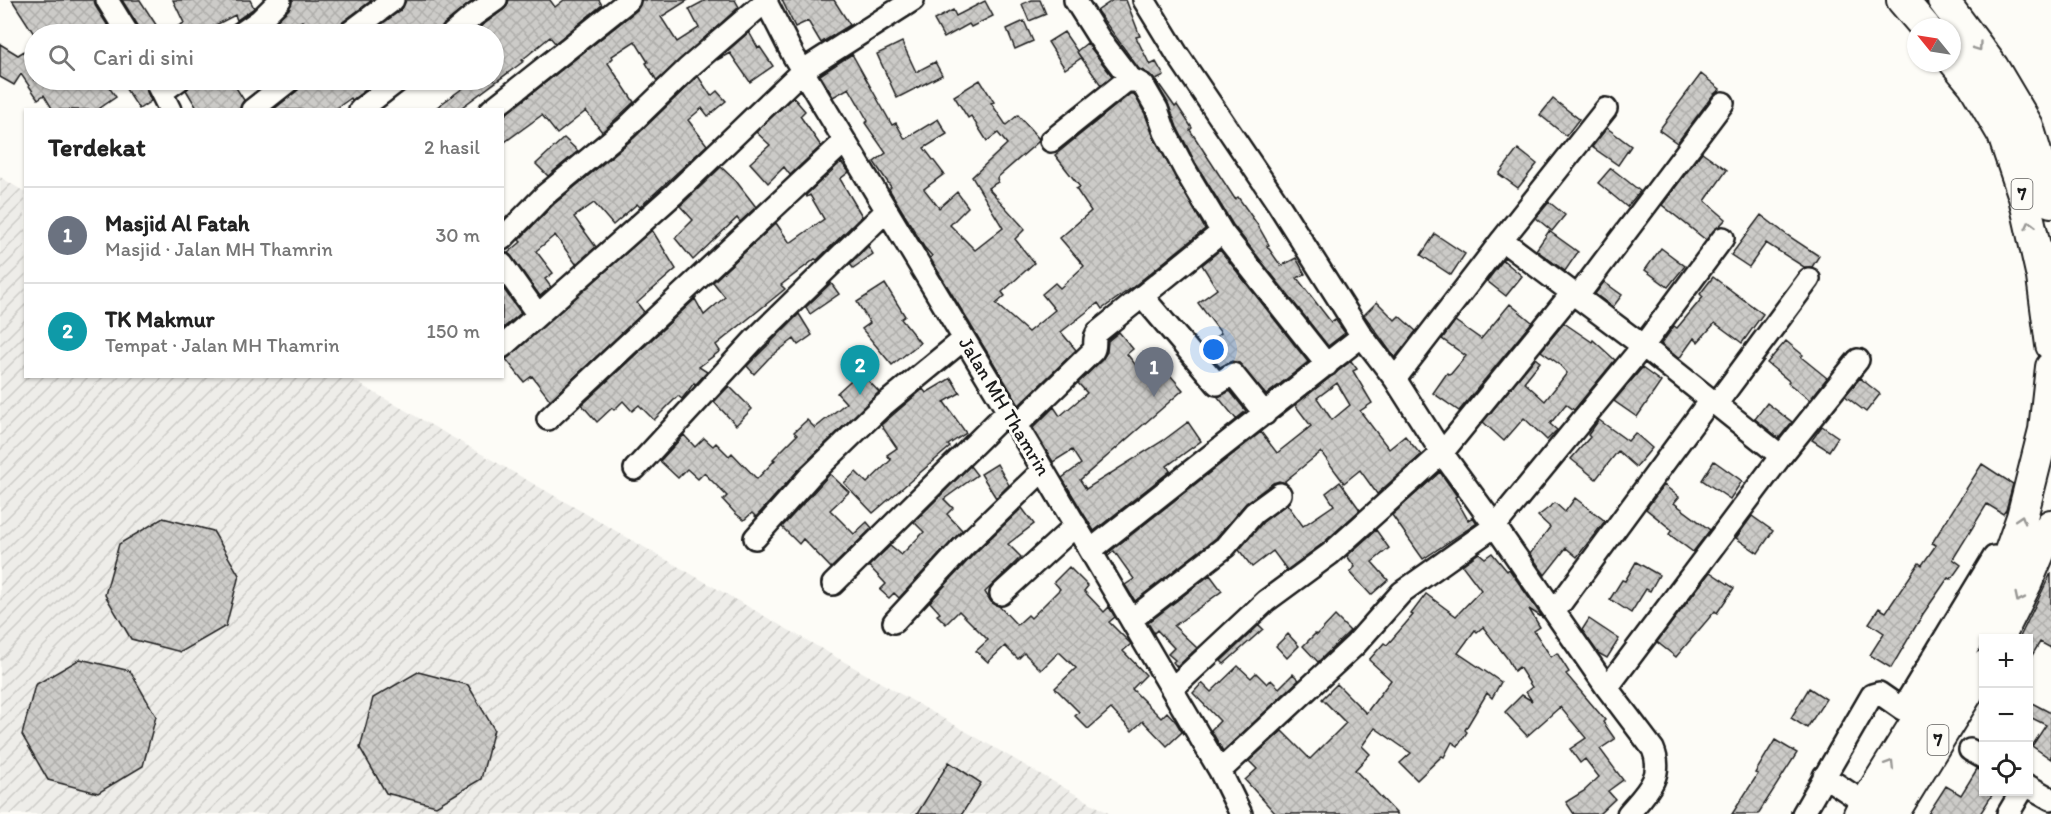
<!DOCTYPE html>
<html lang="id">
<meta charset="utf-8">
<style>
body{margin:0;font-family:Itim,sans-serif;background:#f2f2f2;color:#222}
.controls{position:absolute;right:18px;bottom:18px;display:grid;overflow:hidden;border-radius:0px;box-shadow:0 2px 4px #0004}
.controls button{width:54px;height:54px;display:grid;place-items:center;padding:0;border:0;border-bottom:2px solid #e0e0e0;background:#fff;color:#222;font:30px sans-serif}
.compass{position:absolute;left:1907px;top:18px;width:54px;height:54px;border-radius:50%;background:#fff;box-shadow:0 2px 4px #0004;rotate:300deg}
.you{position:absolute;left:1214px;top:350px;width:21px;height:21px;margin:-15px;border:4px solid #fff;border-radius:50%;background:#1a73e8;box-shadow:0 0 0 9px #1a73e833}
.badge{display:grid;place-items:center;width:39px;height:39px;border-radius:50%;background:#7c3aed;color:#fff;font-size:20px;font-weight:700}
.pin{position:absolute;translate:-50% -50px;filter:drop-shadow(0 2px 3px #0008)}
.pin::after{content:'';position:absolute;top:32px;width:21px;height:18px;background:inherit;clip-path:polygon(0 0,100% 0,50% 100%)}
.list{margin:0;padding:0;list-style:none}
h2{display:flex;justify-content:space-between;align-items:center;height:78px;margin:0;padding:0 24px;font-size:26px}
h2 small{font-size:20px;font-weight:400;color:#767676}
.list li{display:grid;grid-template-columns:39px 1fr auto;gap:18px;align-items:center;box-sizing:border-box;height:96px;padding:0 24px;border-top:2px solid #e0e0e0}
.list b{display:block;font-size:22px;white-space:nowrap}
.list p{margin:0;font-size:20px;white-space:nowrap;color:#767676}
.list em{font-size:20px;font-style:normal;color:#767676}
.icon{flex:none;width:33px;height:33px;fill:none;stroke:currentColor;stroke-width:2;stroke-linecap:round;stroke-linejoin:round}
.map{position:relative;flex:none;width:2051px;height:814px;overflow:hidden}
.search{position:absolute;background:#fff;box-shadow:0 2px 4px #0004;left:24px;top:24px;width:480px;height:66px;display:flex;align-items:center;gap:15px;box-sizing:border-box;padding:0 21px;border-radius:33px;color:#767676;font-size:22px}
.panel{position:absolute;background:#fff;box-shadow:0 2px 4px #0004;left:24px;top:108px;width:480px;height:270px;border-radius:0px}
.map>svg:first-child{display:block}
.industrial{fill:url(#industrial-furrows)}
.building{fill:url(#building-cross-hatch);stroke:#1c1c1c;stroke-width:1.5;fill-rule:evenodd}
.lines{fill:none;stroke-linecap:round;stroke-linejoin:round}
.minor-casing{stroke:#1c1c1c;stroke-width:26}
.highway-casing{stroke:#1c1c1c;stroke-width:34}
.minor{stroke:#fdfcf7;stroke-width:21}
.highway{stroke:#fdfcf7;stroke-width:30}
.oneway{stroke:#989794}
.labels{text-anchor:middle;dominant-baseline:central;stroke-width:6;stroke-linejoin:round;paint-order:stroke}
.shield{fill:#fdfcf7;stroke:#605f5e;stroke-width:1.5}
.shield-label{font-size:18px;font-weight:bold;fill:#1c1c1c}
.street-label{font-size:20px;fill:#1c1c1c;stroke:#fdfcf7}
</style>
<div class="map">
<svg width="2051" height="814" viewBox="0 0 2051 814">
<defs>
<pattern id="industrial-furrows" width="10" height="10" patternUnits="userSpaceOnUse" patternTransform="scale(1.5)"><rect width="10" height="10" fill="#eeede9"/><path d="M-1 1l2-2M0 10L10 0M9 11l2-2" fill="none" stroke="#cccbc7"/></pattern>
<pattern id="building-cross-hatch" width="8" height="8" patternUnits="userSpaceOnUse" patternTransform="scale(1.5)"><rect width="8" height="8" fill="#cccbc8"/><path d="M0 0l8 8M0 8l8-8" fill="none" stroke="#afaeab"/></pattern>
</defs>
<rect width="100%" height="100%" fill="#fdfcf7"/>
<filter id="ink" filterUnits="userSpaceOnUse"><feTurbulence type="fractalNoise" baseFrequency=".0167" numOctaves="2"/><feDisplacementMap in="SourceGraphic" scale="12" xChannelSelector="R" yChannelSelector="G"/><feConvolveMatrix kernelMatrix="1 2 1 2 8 2 1 2 1" color-interpolation-filters="sRGB"/></filter>
<g filter="url(#ink)">
<path class="industrial" d="M0,177l25,15 1,184 321,1 763,437h-1110z"/>
<path class="building" d="M12,0h82l2,7 17,27h-79z
M122,0h18l22,34h-21l-2,-7z
M173,0h77l4,8 -17,12 -2,-5 -27,14 4,5h-48l20,-11z
M292,0h80l-32,24 -3,5 -2,5h-25l-8,-13 -27,13h-13l27,-25z
M406,0h68l-30,24 -4,10h-72l33,-24z
M509,0h41l5,7 9,-7h35l3,5 -47,38 -5,-6 -28,23 2,1 -66,49h-25l41,-30h20v-46h-23l32,-24 4,-4z
M641,0h47l-27,17 16,25 22,-14 -10,-19 17,-9h29l4,7 -82,74 -11,-18 2,-1 -13,-21 -23,15 1,2 -5,5 26,39 -32,30 -16,-21 -29,23 -15,-19 -40,29v-27l135,-107z
M782,0h52l16,25 -29,18 -13,-22 -13,6z
M1032,0h8l6,14 -17,7 -7,-17z
M1113,0h13l14,36 -4,1 14,28 6,-3 8,14 -8,4 19,27 2,-2 15,23 -2,2 45,69 3,-2 19,27 12,21 -2,1 14,20 15,-8 9,16 -8,4 34,44 4,-3 10,14 -17,13 -95,-121 -37,-61 -19,-37 -9,-24 -14,-24 -5,-5 -10,-5 -42,-58z
M985,1l8,15 -22,11 -2,-3 -25,14 -10,-18 19,-10 3,6z
M1024,21l9,20 -18,8 -8,-20z
M749,32l9,16 2,-1 13,19 -23,16 -20,-29 -13,7z
M1064,32l13,19 10,-8 25,33 -11,9 -24,-33 4,6 -16,11 -17,-27z
M902,42l14,30 19,-10 7,13 -45,23 -20,-44z
M0,44l18,11 16,-10v35h70l12,17 -19,13h-44l-9,-15 -6,4 -17,-25 -7,11 -14,-8z
M852,54l40,71 4,-2 9,16 33,-20 9,15 -23,14 20,26 -20,15 15,19 18,-16 11,15 -18,18 25,25 28,-22 -31,-51 35,-33 -9,-11 -11,8 -16,-25 -3,2 -14,-22 26,-16 14,22 -3,1 15,22 12,-10 21,24 -1,3 -41,36 1,4 -10,6 37,41 -10,10 19,24 -32,29 3,4 -9,8 32,28 27,-22 -13,-16 13,-11 5,5 24,-22 -24,-28 31,-27 -15,-22 4,-2 -25,-32 75,-61h4l11,20 9,24 51,91 -72,58 -31,22 -4,-6 -37,29 15,18 -57,55 -89,-147 2,-2 -8,-9 -35,-58 2,-2 -17,-25 12,-9 -21,-30 3,-2 -19,-33 -16,9 -13,-22z
M1701,74l19,15 -7,6 -36,48 -18,-13z
M698,76l13,20 6,-5 9,10 -18,15 -6,-8 -14,12 19,25 -67,62 -3,-3 -24,21 -19,-22 -20,14 22,30 -20,17 -21,-29 -19,16 17,22 -8,6 6,8 -11,9 -28,-39 -4,-4 13,-11 -2,-2 35,-36 80,-66z
M120,80h22l9,21 -12,8z
M192,80h39l13,20 -4,9 -42,1 -12,-20 4,-4z
M303,80h76l-27,20 -1,-2 -17,12h-61l25,-20z
M793,97l12,14 -5,5 21,30 -31,29 -6,-8 -16,16 -18,-20 20,-18 -14,-13z
M1553,99l26,20 -13,17 -26,-21z
M1607,128l24,18 -13,19 -26,-18z
M564,138l14,13 -30,25 -12,-12z
M1518,149l19,15 -19,24 -19,-14z
M1702,152l25,18 -22,31 21,18 -20,21 -44,-35z
M841,162l8,10 -9,7 22,37 -45,44 -2,-1 -34,26 4,4 -69,56 4,6 -21,16 8,5 -11,12 -2,-1 -12,16 -4,-3 -24,24 -15,-15 -7,6 -9,-10 -9,9 -2,-2 -15,14 -15,-17 113,-106 9,16 21,-18 -12,-15 63,-59 14,20 34,-24 -14,-24 -3,2 -1,-2z
M721,167l15,14 20,26 -16,15 -3,-4 -44,42 -18,-22 18,-18 -13,-14z
M1611,168l29,23 -13,16 -29,-24z
M1549,202l16,13 -13,16 -16,-13z
M1761,215l26,20 32,21 -7,11h-8l-38,-24 -17,24 -18,-12z
M652,230l24,39 -39,34 7,9 -94,88 -18,-24 -8,6 -18,-23z
M1549,231l29,21 -13,19 -29,-21z
M1435,234l30,20 -14,21 -30,-20z
M868,246l5,8 -20,14 -3,-4z
M1661,248l24,18 -17,21 -23,-17z
M1220,250l88,112 -42,33 -27,-32 -7,-2 -12,6 -18,-20 19,-14 -23,-30 19,-14 -15,-24z
M1503,260l19,16 -16,20 -19,-15z
M1713,277l50,37 -21,29 -27,-20 -17,19 -4,-4 -15,21 -18,-15 13,-18 3,2 26,-31 -3,-3z
M1604,282l18,13 -9,12 -18,-13z
M831,283l8,11 -29,20 -4,-7z
M885,284l20,32 -4,3 19,24 -28,22 -30,-36 8,-6 -13,-21z
M502,287l19,26 -19,16z
M1377,302l18,18 4,-4 17,15 -21,27 -31,-43z
M1510,304l22,18 -73,89 -26,-18 14,-20 3,2 16,-19 -24,-17 13,-18 26,18z
M799,314l13,21 -14,10 -4,-6 -25,19 -15,16 -7,-8z
M1564,323l28,19 1,-2 22,20 -41,50 -8,-6 -16,20 7,6 -10,10 -23,-22 -20,23 -21,-19 52,-64 5,4 -16,20 21,19 22,-28 -8,-9 -18,-13z
M1119,332l14,17 -6,5 22,28 15,-14 19,22 -103,90 6,9 78,-49 24,-18 13,19 -34,25 3,5 -76,60 -32,-53 19,-14 -9,-14 -19,12 -20,-34 21,-21 6,9 27,-23 -9,-10 24,-23 5,-8 1,-11z
M1786,341l17,14 -2,2 26,21 -17,22 -22,-17 1,-2 -22,-18z
M1351,361l6,8 -4,2 19,32 -12,8 29,38 16,-13 16,19 -44,39 -17,-24 -16,13 -23,-31 -36,29 1,2 -7,-2 -6,2 -27,20 -30,35 -81,63 -10,-16 9,-6 -20,-28 -6,5 -1,-2 154,-122 16,21 34,-27 -16,-21zM1337,383l13,22 -18,15 -15,-22z
M1642,368l19,14 -24,35 -23,-16z
M860,372l19,20 -78,75 -45,50 -4,-4 -8,7 -9,-7 -12,-13 4,-4 -23,-23 -6,6 -11,-10 -9,9 -18,-17 24,-26 11,12 9,-9 9,8 3,-3 13,13 3,-3 25,26 18,-19 -2,-1 24,-24 -3,-3 13,-12 8,8 31,-25 -9,-10z
M951,378l9,15 -16,9 22,31 -18,12 2,2 -77,66 -29,-30 12,-11 11,11 24,-23 -4,-5 10,-7 -16,-23 42,-36 3,4z
M1860,378l20,16 -14,18 -21,-16z
M729,386l23,23 -16,16 -22,-23z
M1230,391l16,20 -10,8 -18,-22z
M1767,403l25,19 -13,16 -24,-19z
M1599,420l29,21 7,-8 17,15 -16,19 -18,-16 -22,28 -25,-20 19,-22 -2,-2z
M1822,426l16,11 -9,14 -17,-11z
M1714,461l28,20 -12,18 -28,-19z
M997,464l12,21 -13,13 -15,-24z
M1982,464l31,20 -7,26 -3,4 -16,-10 -34,55 8,6 -10,14 -3,-1 -25,36 -32,54 -21,-13 14,-22 -15,-10 10,-15 7,4 33,-49 3,2 14,-20 -4,-2z
M970,466l7,9 -33,24 9,9 -6,6 15,16 -63,68 -5,-5 -5,5 -9,-8 6,-6 -17,-18 21,-20 11,9 23,-23 -10,-10z
M1440,472l17,24 -2,1 13,23 5,-3 4,6 -54,36 -31,-44z
M830,474l19,18 -19,18 24,24 13,-12 5,6 -41,40 -28,-29 -4,5 -17,-17z
M1340,482l20,28 -38,34 -35,26 -14,-19 -21,16 -13,-17 24,-28 24,-18 16,22 31,-21 -8,-12z
M1664,485l15,12 -5,6 36,27 -17,22 -24,-18 3,-4 -26,-21z
M1575,498l30,23 -28,36 -11,-9 -21,27 -15,-21 20,-27 -12,-11 17,-13 10,9z
M1022,508l12,16 -26,20 13,13 -36,35 6,10 8,4 18,19 11,-10 3,3 29,-29 -6,-7 15,-15 19,19 -4,5 20,21 5,-5 6,10 -6,5 22,22 -8,7 23,24 -14,14 29,29 6,-6 9,10 6,10 -15,14 -24,-25 -11,10 -21,-22 -23,20 -13,-13 4,-4 -24,-24 21,-20 -17,-16 -18,18 -17,-17 -6,6 -13,-13 -17,16 -12,-11 12,-11 -29,-29 -13,13 -9,-9 3,-2 -10,-11 43,-47z
M1752,516l21,15 -15,22 -22,-15z
M163,518l50,13 26,44 -13,51 -45,26 -50,-13 -26,-44 14,-51z
M1376,530l13,18 -17,14 16,18 -17,15 -21,-23 5,-5 -8,-11z
M1479,553l6,5 7,-5 15,18 2,-2 34,49 -14,-9 11,18 -6,4 17,26 6,-4 12,19 -3,2 39,46 -2,2 12,17 -15,10 23,31 -15,11 7,8 -16,15h-25l-8,-12 18,-11 15,-14 -14,-18 -5,4 -10,-14 16,-11 -26,-31 -33,29 -22,-24 17,-17 10,6 -6,-9 6,-5 -13,-20 -5,4 -7,-13 -24,-31 -6,5 -2,-2 -17,23 43,29 -9,16 -5,-5 -22,37 2,2 -9,14 -6,-4 -8,15 -2,-1 -25,24 -17,-17 11,-10 -36,-25 -13,18 8,8 -15,16 42,44h-121l-31,-34 12,-11 -8,-8 33,-30 28,28 36,-36 -24,-24 15,-15 29,29 25,-33 -22,-20 15,-17 3,2 26,-30 -2,-1 15,-20 30,22 25,-26 -19,-25z
M1636,562l23,13 -9,16 -4,-2 -15,24 -21,-14 12,-19 3,1z
M1710,572l24,16 -17,25 -2,-2 -39,46 -19,-15z
M2051,573v75l-11,-6 -12,20v-23h-9z
M1210,575l12,16 -48,35 23,22 -20,19 -4,-5 2,-2 -7,-6 6,-6 -17,-18 -3,3 -6,-10z
M1335,616l15,15 -32,31 -15,-16 12,-12 2,1z
M1589,619l30,20 -12,19 -9,-5 -16,-23z
M1259,625l4,4 -39,35 -3,-3z
M1288,634l11,12 -12,12 -11,-12z
M80,659l50,12 26,45 -13,50 -45,27 -50,-13 -26,-45 13,-50z
M1238,666l13,12 5,-5 11,11 4,-4 8,8 14,-14 6,6 -76,71 -12,-21 9,-9 -27,-28 9,-10 9,9z
M418,672l50,13 26,44 -13,50 -45,27 -50,-13 -26,-45 13,-50z
M1809,688l17,11 -19,29 -16,-10z
M2028,701l23,12v46l-19,-13 14,-21 -18,-9z
M1775,740l22,13 -39,61h-26l26,-40 -3,-1z
M949,762l32,21 -19,31h-45z
M1977,769l6,2v21h11l-14,22h-52l18,-28 15,9z"/>
<g class="lines">
<defs>
<path id="minor" d="M107,0l21,34
M765,0l28,55 240,398 187,318 21,43
M1075,0l24,38 32,42
M1144,0l33,54 100,148 85,134 33,43 47,74 53,73 112,162 46,61c12,28 -8,45 -25,65
M240,34l20,-14 20,-20
M348,34l45,-34
M452,34l21,-18 23,-16
M155,80l15,30
M162,92l17,-12
M252,110l38,-30
M360,110l39,-30
M491,110l138,-110
M1051,141l75,-60h10l7,4 14,24 8,23 20,38 37,62 105,133
M502,239l43,-44 81,-67 61,-59 80,-69
M1502,240l104,-131
M502,264l36,51
M1143,297l74,87 16,-10 32,40
M1577,297l146,-194
M502,347l171,-152 129,-124 111,-71
M1395,379l107,-139 141,106 138,110 -174,232
M1717,403l92,-124
M548,419l296,-277
M1017,425l76,-74c4,-6 -1,-12 5,-19l124,-100
M1781,456l77,-96
M635,469l119,-129 132,-129
M755,538l55,-62 70,-68 84,-69
M1091,550l271,-214
M833,584l175,-173
M1001,594l75,-69
M1555,611l156,-212
M1131,620l94,-73 29,-34 26,-19
M894,622l70,-76 79,-76
M1172,689l94,-88 64,-47 112,-101 130,-160
M1970,750l14,8
M1220,771l135,-126 47,-53 93,-66 148,-180 80,-108
M1824,776l51,34
M2028,786l23,13
M1803,814l69,-119 7,-2 23,16 92,-152
M2008,814l13,-22"/>
<path id="highway" d="M1902,0l23,27
M1943,0l50,67 35,59 23,76
M1952,59l21,25 30,51 21,62 18,80 9,68
M1999,638l28,-56 24,-57
M1859,814l114,-184 30,-59 19,-54 22,-87 7,-63
M1893,814l91,-148"/>
</defs>
<use href="#minor" class="minor-casing"/>
<use href="#highway" class="highway-casing"/>
<use href="#minor" class="minor"/>
<use href="#highway" class="highway"/>
</g>
<defs><path id="oneway-chevron" d="M-2-3.5L2.5 0L-2 3.5" fill="none" stroke-width="1.6" stroke-linecap="round" stroke-linejoin="round" transform="scale(1.5)"/></defs>
<g class="oneway">
<use href="#oneway-chevron" transform="translate(1978 47) rotate(54)"/>
<use href="#oneway-chevron" transform="translate(2030 225) rotate(-103)"/>
<use href="#oneway-chevron" transform="translate(2021 519) rotate(-73)"/>
<use href="#oneway-chevron" transform="translate(2019 598) rotate(116)"/>
<use href="#oneway-chevron" transform="translate(1890 764) rotate(-58)"/>
</g>
</g>
<g class="labels">
<g class="shield">
<rect x="2011.5" y="179" width="21" height="30" rx="4.5"/>
<rect x="1927.5" y="725" width="21" height="30" rx="4.5"/>
</g>
<g class="shield-label">
<text x="2022" y="194">7</text>
<text x="1938" y="740">7</text>
</g>
<g class="street-label">
<text transform="translate(1005 406) rotate(59)">Jalan MH Thamrin</text>
</g>
</g>
</svg>
<div class="controls">
<button>+</button>
<button>−</button>
<button><svg class="icon" aria-label="locate" viewBox="0 0 24 24"><circle cx="12" cy="12" r="6"/><path d="M12 2v4M12 18v4M2 12h4M18 12h4"/></svg></button>
</div>
<svg class="compass" viewBox="-18 -18 36 36"><path d="M0-13l5 13h-10z" fill="#e53935"/><path d="M0 13l5-13h-10z" fill="#767676"/></svg>
<div class="you"></div>
<div class="pin badge" style="left:1154px;top:397px;background:#6b7280">1</div>
<div class="pin badge" style="left:860px;top:395px;background:#0f9aa8">2</div>
<div class="search"><svg class="icon" aria-label="search" viewBox="0 0 24 24"><circle cx="10" cy="10" r="6"/><path d="M15 15l6 6"/></svg>Cari di sini</div>
<section class="panel">
<h2>Terdekat<small>2 hasil</small></h2>
<ul class="list">
<li><span class="badge" style="background:#6b7280">1</span><div><b>Masjid Al Fatah</b><p>Masjid · Jalan MH Thamrin</p></div><em>30 m</em></li>
<li><span class="badge" style="background:#0f9aa8">2</span><div><b>TK Makmur</b><p>Tempat · Jalan MH Thamrin</p></div><em>150 m</em></li>
</ul>
</section>
</div>
